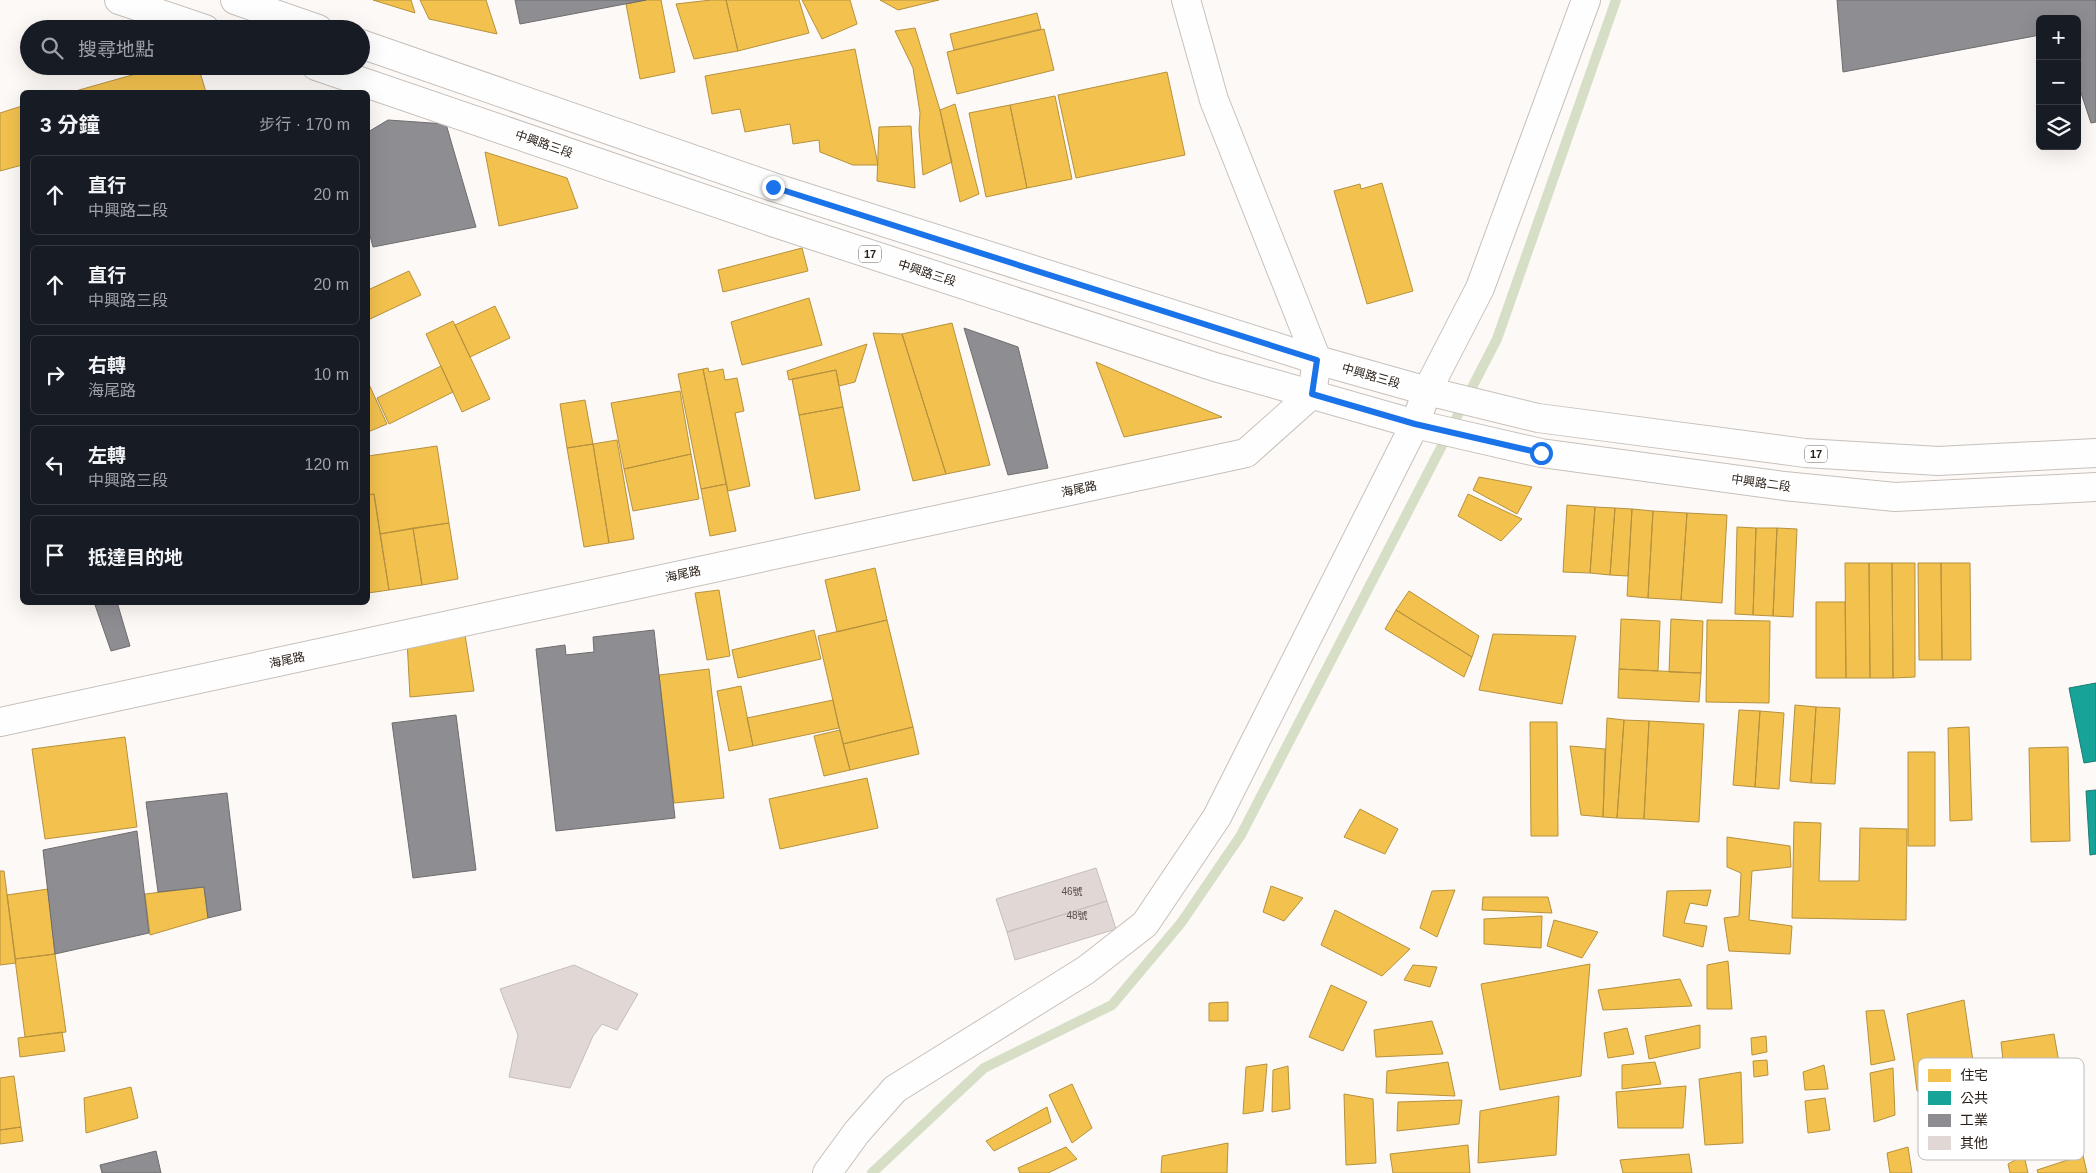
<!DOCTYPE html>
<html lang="zh-TW">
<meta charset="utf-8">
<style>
body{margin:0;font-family:Arial,"Noto Sans TC",sans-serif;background:#20242c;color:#f1f3f6}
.controls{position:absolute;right:15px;top:15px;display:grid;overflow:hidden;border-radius:8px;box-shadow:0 5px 20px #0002}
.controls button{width:45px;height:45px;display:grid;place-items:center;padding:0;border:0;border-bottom:1px solid #363941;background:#171b24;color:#f1f3f6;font:25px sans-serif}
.stop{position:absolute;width:15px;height:15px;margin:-11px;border:4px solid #1a73e8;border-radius:50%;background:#fff}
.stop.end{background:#1a73e8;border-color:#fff;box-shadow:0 1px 5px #0008}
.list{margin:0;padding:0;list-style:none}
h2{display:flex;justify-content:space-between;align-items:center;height:65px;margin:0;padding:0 20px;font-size:21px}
h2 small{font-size:16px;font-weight:400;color:#9ea1a6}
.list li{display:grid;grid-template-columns:32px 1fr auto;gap:15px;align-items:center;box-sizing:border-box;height:80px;margin:0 10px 10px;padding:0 10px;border:1px solid #363941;border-radius:8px}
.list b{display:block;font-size:19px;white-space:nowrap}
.list p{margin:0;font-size:16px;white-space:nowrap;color:#9ea1a6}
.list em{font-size:16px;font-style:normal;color:#9ea1a6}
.icon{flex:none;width:28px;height:28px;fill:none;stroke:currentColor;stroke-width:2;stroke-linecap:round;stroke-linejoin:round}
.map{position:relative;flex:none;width:2096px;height:1173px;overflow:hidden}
.search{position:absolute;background:#171b24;box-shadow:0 5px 20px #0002;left:20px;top:20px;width:350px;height:55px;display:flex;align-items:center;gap:12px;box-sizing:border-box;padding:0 18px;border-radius:28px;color:#9ea1a6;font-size:19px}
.panel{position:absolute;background:#171b24;box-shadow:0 5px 20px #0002;left:20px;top:90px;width:350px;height:515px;border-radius:8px}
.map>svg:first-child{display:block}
.homes{fill:#f2c14e;stroke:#b6913e}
.public{fill:#17a398;stroke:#1d7c72}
.industry{fill:#8d8d92;stroke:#6f6c6d}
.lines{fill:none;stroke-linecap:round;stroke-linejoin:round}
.stream{stroke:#d6dfc6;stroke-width:10}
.building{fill:#e1d7d5;stroke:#c6bebc}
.minor-casing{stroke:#c7c0bb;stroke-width:30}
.major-casing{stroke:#c7c0bb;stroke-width:30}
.minor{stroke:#fffefe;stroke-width:28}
.major{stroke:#fffefe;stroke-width:28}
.route{stroke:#1a73e8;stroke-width:6}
.labels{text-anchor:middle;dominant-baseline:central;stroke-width:5;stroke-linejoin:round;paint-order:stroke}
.number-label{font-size:10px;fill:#584e47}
.shield{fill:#fff;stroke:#6a635d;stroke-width:1}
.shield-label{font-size:11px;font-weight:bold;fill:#2a2018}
.street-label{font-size:12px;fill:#2a2018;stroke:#fff}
.key{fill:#fff;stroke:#bfbcba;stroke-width:1}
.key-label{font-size:14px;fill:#2a2018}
</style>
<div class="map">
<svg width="2096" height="1173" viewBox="0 0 2096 1173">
<rect width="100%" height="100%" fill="#fcf9f6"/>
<path class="homes" d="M373,0h38l4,13z
M420,0h66l11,34 -68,-15z
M646,0h15l14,72 -35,7 -14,-75z
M711,0h15l12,51 -44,8 -18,-55z
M726,0h73l10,33 -71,18z
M802,0h48l7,24 -35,15z
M880,0h59l-41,10z
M1037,13l4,16 -87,21 -4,-16z
M915,28l25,82 12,52 -29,13 -4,-45 1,-17 -7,-45 -18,-37z
M1044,29l10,41 -97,24 -10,-42z
M855,49l23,116h-25l-33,-13 -1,-12 -26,4 -3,-20 -45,8 -5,-23 -28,5 -7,-38z
M164,66h34l8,26h-134z
M1167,72l18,83 -109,23 -18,-83z
M1055,96l17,83 -45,9 -17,-83z
M955,104l24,90 -19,8 -20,-92z
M1010,105l17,83 -41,9 -17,-84z
M22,106v59l-22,6v-58z
M911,126l4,62 -38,-7 2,-54z
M485,152l82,26 11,30 -79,18z
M1382,183l31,108 -46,13 -33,-113 26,-7 1,5z
M802,248l6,23 -85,21 -5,-22z
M409,271l12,24 -53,25v-30z
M809,298l13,47 -80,20 -11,-43z
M495,306l15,32 -40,19 -15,-32z
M453,321l37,78 -28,13 -36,-78z
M952,323l38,142 -44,9 -44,-140z
M873,333l29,1 44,140 -33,7z
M867,344l-12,38 -16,4 -3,-16 -47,10 -2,-9z
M1096,362l126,55 -98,20z
M441,366l12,26 -64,32 -12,-26z
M708,368l1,4 14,-3 2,11 12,-2 7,33 -9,2 15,73 -22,5 -25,-122z
M703,369l23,115 -25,5 -23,-115z
M836,370l7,37 -44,8 -7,-36z
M368,382l19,42 -19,8z
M680,391l11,63 -67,15 -13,-66z
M585,400l8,44 -26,4 -7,-44z
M843,407l17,83 -45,9 -16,-84z
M617,440l17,99 -25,4 -16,-99z
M593,444l16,99 -25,4 -17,-99z
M437,446l12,77 -69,11 -6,-40 -6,1v-39z
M691,454l8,45 -66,12 -9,-42z
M1479,477l53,10 -15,27 -44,-24z
M726,484l10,47 -26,5 -9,-47z
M374,494l15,96 -21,3v-98z
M1468,494l54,25 -21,22 -43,-25z
M1567,505l28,2 -5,66 -27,-1z
M1595,507l20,1 -5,67 -20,-2z
M1615,508l17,1 -4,67 -18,-1z
M1632,509l21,2 -5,87 -21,-2z
M1653,511l34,2 -6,87 -33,-2z
M1687,513l40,2 -5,88 -41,-3z
M449,523l9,56 -36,6 -9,-57z
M1737,527l19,1 -3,87 -18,-1z
M413,528l9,57 -33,5 -9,-56z
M1756,528h21l-4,88 -20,-1z
M1777,528l20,1 -4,88 -20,-1z
M1845,563h24l1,115h-24z
M1869,563h23l1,115h-23z
M1892,563h23v114l-22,1z
M1918,563h23l1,97h-23z
M1941,563h29l1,97h-29z
M875,568l12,52 -50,12 -12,-52z
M719,590l11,66 -23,4 -12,-67z
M1409,591l70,45 -7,21 -76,-47z
M1816,602h29l1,76h-30z
M1396,610l76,47 -8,20 -79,-48z
M1621,619l39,2 -2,50 -39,-2z
M1671,619l32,2 -2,52 -32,-1z
M887,620l26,107 -70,17 -25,-108z
M1707,620l63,1 -1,82 -63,-1z
M814,630l7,29 -83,19 -6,-28z
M1493,634l83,2 -14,68 -83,-14z
M465,635l9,56 -64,6 -3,-57z
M709,669l15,129 -50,5 -15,-128z
M1619,669l82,4 -2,29 -81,-4z
M741,686l12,60 -24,5 -12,-60z
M833,700l6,28 -86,18 -6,-28z
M1795,705l21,2 -5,76 -21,-2z
M1816,707l24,1 -5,76 -24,-1z
M1739,710l21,1 -5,76 -22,-2z
M1760,711l24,2 -5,76 -24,-2z
M1607,718l17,2 -7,98 -14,-1z
M1624,720l25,1 -5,98 -27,-1z
M1649,721l55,3 -5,98 -55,-3z
M1530,722h27l1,114h-27z
M913,727l6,27 -69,16 -7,-26z
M1969,727l3,93 -22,1 -2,-93z
M840,730l10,40 -26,6 -10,-40z
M125,737l12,90 -92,12 -13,-90z
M1570,746l35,3 -2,68 -22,-2z
M2068,747l2,94 -39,1 -2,-94z
M1908,752h27v94h-27z
M867,778l11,50 -98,21 -11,-50z
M1360,809l38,20 -13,25 -41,-17z
M1794,822l27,1 -2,58h40l1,-53 47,1 -1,91 -114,-2z
M1727,837l63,9 1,21 -39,4 -3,49 43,6 -2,28 -61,-3 -5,-33 15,-2 2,-43 -14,-6z
M0,871h4l12,92 -16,2z
M1271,886l32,12 -19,23 -21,-9z
M204,887l4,31 -58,17 -5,-41z
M48,889l7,65 -40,5 -8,-64z
M1455,890l-18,47 -17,-9 12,-37z
M1711,890l-4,16 -17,-3 -6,20 23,3 -4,21 -40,-11 4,-45z
M1483,897h65l4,16 -70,-3z
M1335,910l75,39 -28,27 -61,-31z
M1542,916l-1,32 -57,-4v-25z
M1554,920l44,12 -16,26 -35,-12z
M55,954l11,78 -41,5 -10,-78z
M1728,961l4,48h-25v-44z
M1590,964l-9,112 -81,14 -19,-106z
M1413,965l24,2 -7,20 -26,-7z
M1680,979l12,27 -89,4 -5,-20z
M1331,985l36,17 -24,49 -34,-14z
M1964,1000l13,88 -60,3 -10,-77z
M1228,1002v19h-19v-18z
M1884,1010l11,50 -24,5 -5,-54z
M1432,1021l11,33 -67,3 -2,-27z
M1700,1025v23l-51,11 -4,-23z
M1627,1028l7,26 -26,4 -4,-25z
M62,1032l3,19 -45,6 -2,-19z
M2054,1034l13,74 -58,7 -8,-73z
M1766,1036l1,16 -15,3 -1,-17z
M1767,1060l1,15 -14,2 -1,-16z
M1448,1062l7,34 -69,-3 1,-22z
M1655,1062l6,22 -39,5v-24z
M1267,1064l-4,47 -20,3 3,-47z
M1824,1065l4,24 -23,1 -2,-18z
M1288,1066l2,43 -18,3 1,-42z
M1893,1068l2,47 -21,7 -4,-49z
M1741,1072l2,71 -38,2 -6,-66z
M14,1076l7,51 -21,3v-52z
M1072,1084l20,44 -20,15 -23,-48z
M1686,1086l-3,42h-65l-2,-36z
M131,1087l7,31 -52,15 -2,-35z
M1344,1094l29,5 3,64 -30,2z
M1559,1096l-3,59 -78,8 2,-52z
M1825,1098l5,32 -22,3 -3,-32z
M1462,1100l-3,24 -62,7 1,-29z
M1047,1107l4,15 -57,29 -8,-10z
M21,1127l2,14 -23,3v-14z
M1228,1143l-1,30h-66l1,-17z
M1468,1145l2,28h-77l-3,-19z
M1066,1147l11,12 -29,14h-28l-2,-5z
M1908,1147l4,26h-22l-3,-20z
M1689,1154l3,19h-69l-3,-13z
M2024,1155l4,18h-18l-2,-9z
M2083,1155l4,18h-49l-1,-3z"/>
<path class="public" d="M2096,683v78l-12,2 -15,-75z
M2096,790v64l-6,1 -4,-64z"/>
<path class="industry" d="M515,0h131l-126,24z
M1837,0h259v122l-5,1 -14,-42v-62h-37v16l-197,37z
M388,120l58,4 30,103 -103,20 -5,-19v-96z
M964,328l54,19 30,121 -40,7z
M94,602h23l13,44 -19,5z
M654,630l21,188 -119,13 -20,-182 29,-4 1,10 28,-3 -1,-15z
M456,715l20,155 -63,8 -21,-155z
M227,793l14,117 -33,8 -4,-31 -46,5 -12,-90z
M137,831l12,102 -94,21 -12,-104z
M156,1151l5,22h-59l-2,-8z"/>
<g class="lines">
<path class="stream" d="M872,1173l112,-105 128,-63 69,-82 60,-88 256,-496 119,-339"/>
</g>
<path class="building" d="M1096,868l11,33 -100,31 -11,-33z
M1107,901l9,28 -101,31 -8,-28z
M574,965l64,29 -21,36 -15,-6 -9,12 -23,52 -61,-11 9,-42 -18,-46z"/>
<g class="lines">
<defs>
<path id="minor" d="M0,722l1246,-269 66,-59 5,-34 -103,-260 -28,-100
M827,1173l30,-41 38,-43 191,-119 59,-46 72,-107 198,-393 12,-33 53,-103 106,-288"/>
<path id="major" d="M119,0l86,29
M235,0l83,29
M361,44l412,143 544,173 110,31 111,27 267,35 133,8 158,-8
M316,66l456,156 443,145 200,57 126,29 243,33 111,11 201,-10"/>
</defs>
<use href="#minor" class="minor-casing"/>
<use href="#major" class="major-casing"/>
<use href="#minor" class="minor"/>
<use href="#major" class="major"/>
</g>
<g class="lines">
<path class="route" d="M773,187l544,173 -5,34 103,30 126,29"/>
</g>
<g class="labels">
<g class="number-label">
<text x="1072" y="891">46號</text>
<text x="1077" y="915">48號</text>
</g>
<g class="shield">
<rect x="859" y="245.5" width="22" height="17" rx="4"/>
<rect x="1805" y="445.5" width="22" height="17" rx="4"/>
</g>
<g class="shield-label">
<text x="870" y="254">17</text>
<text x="1816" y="454">17</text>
</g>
<g class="street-label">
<text transform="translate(544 144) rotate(19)">中興路三段</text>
<text transform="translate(927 273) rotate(18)">中興路三段</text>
<text transform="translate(1371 376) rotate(16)">中興路三段</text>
<text transform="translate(1761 483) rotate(8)">中興路二段</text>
<text transform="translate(1079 489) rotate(-12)">海尾路</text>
<text transform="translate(683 574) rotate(-12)">海尾路</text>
<text transform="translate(287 660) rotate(-12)">海尾路</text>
</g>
</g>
<rect x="1918" y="1058" width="166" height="102" rx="8" class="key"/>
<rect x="1928" y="1069" width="23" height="13" fill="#f2c14e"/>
<rect x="1928" y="1091" width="23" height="14" fill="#17a398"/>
<rect x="1928" y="1114" width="23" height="13" fill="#8d8d92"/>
<rect x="1928" y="1136" width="23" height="14" fill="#e1d7d5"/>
<g class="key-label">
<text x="1960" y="1080">住宅</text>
<text x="1960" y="1103">公共</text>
<text x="1960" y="1125">工業</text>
<text x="1960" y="1148">其他</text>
</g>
</svg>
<div class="controls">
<button>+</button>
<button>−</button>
<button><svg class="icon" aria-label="layers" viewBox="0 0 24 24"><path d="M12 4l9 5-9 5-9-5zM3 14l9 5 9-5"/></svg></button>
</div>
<div class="stop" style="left:1541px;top:453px"></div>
<div class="stop end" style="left:773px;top:187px"></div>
<div class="search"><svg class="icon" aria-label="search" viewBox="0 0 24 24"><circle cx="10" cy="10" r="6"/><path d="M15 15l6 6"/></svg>搜尋地點</div>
<section class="panel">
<h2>3 分鐘<small>步行 · 170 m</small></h2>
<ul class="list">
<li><svg class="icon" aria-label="ahead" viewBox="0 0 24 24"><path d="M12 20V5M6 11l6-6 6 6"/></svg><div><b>直行</b><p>中興路二段</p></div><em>20 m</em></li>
<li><svg class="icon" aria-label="ahead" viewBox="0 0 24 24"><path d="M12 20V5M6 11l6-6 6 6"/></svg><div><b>直行</b><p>中興路三段</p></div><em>20 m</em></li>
<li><svg class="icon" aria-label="right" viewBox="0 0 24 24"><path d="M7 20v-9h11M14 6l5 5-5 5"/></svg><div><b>右轉</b><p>海尾路</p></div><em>10 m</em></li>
<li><svg class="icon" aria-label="left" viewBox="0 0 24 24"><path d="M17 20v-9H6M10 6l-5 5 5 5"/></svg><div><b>左轉</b><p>中興路三段</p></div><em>120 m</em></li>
<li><svg class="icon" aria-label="arrive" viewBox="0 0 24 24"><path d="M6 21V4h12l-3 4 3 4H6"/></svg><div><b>抵達目的地</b></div></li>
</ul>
</section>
</div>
